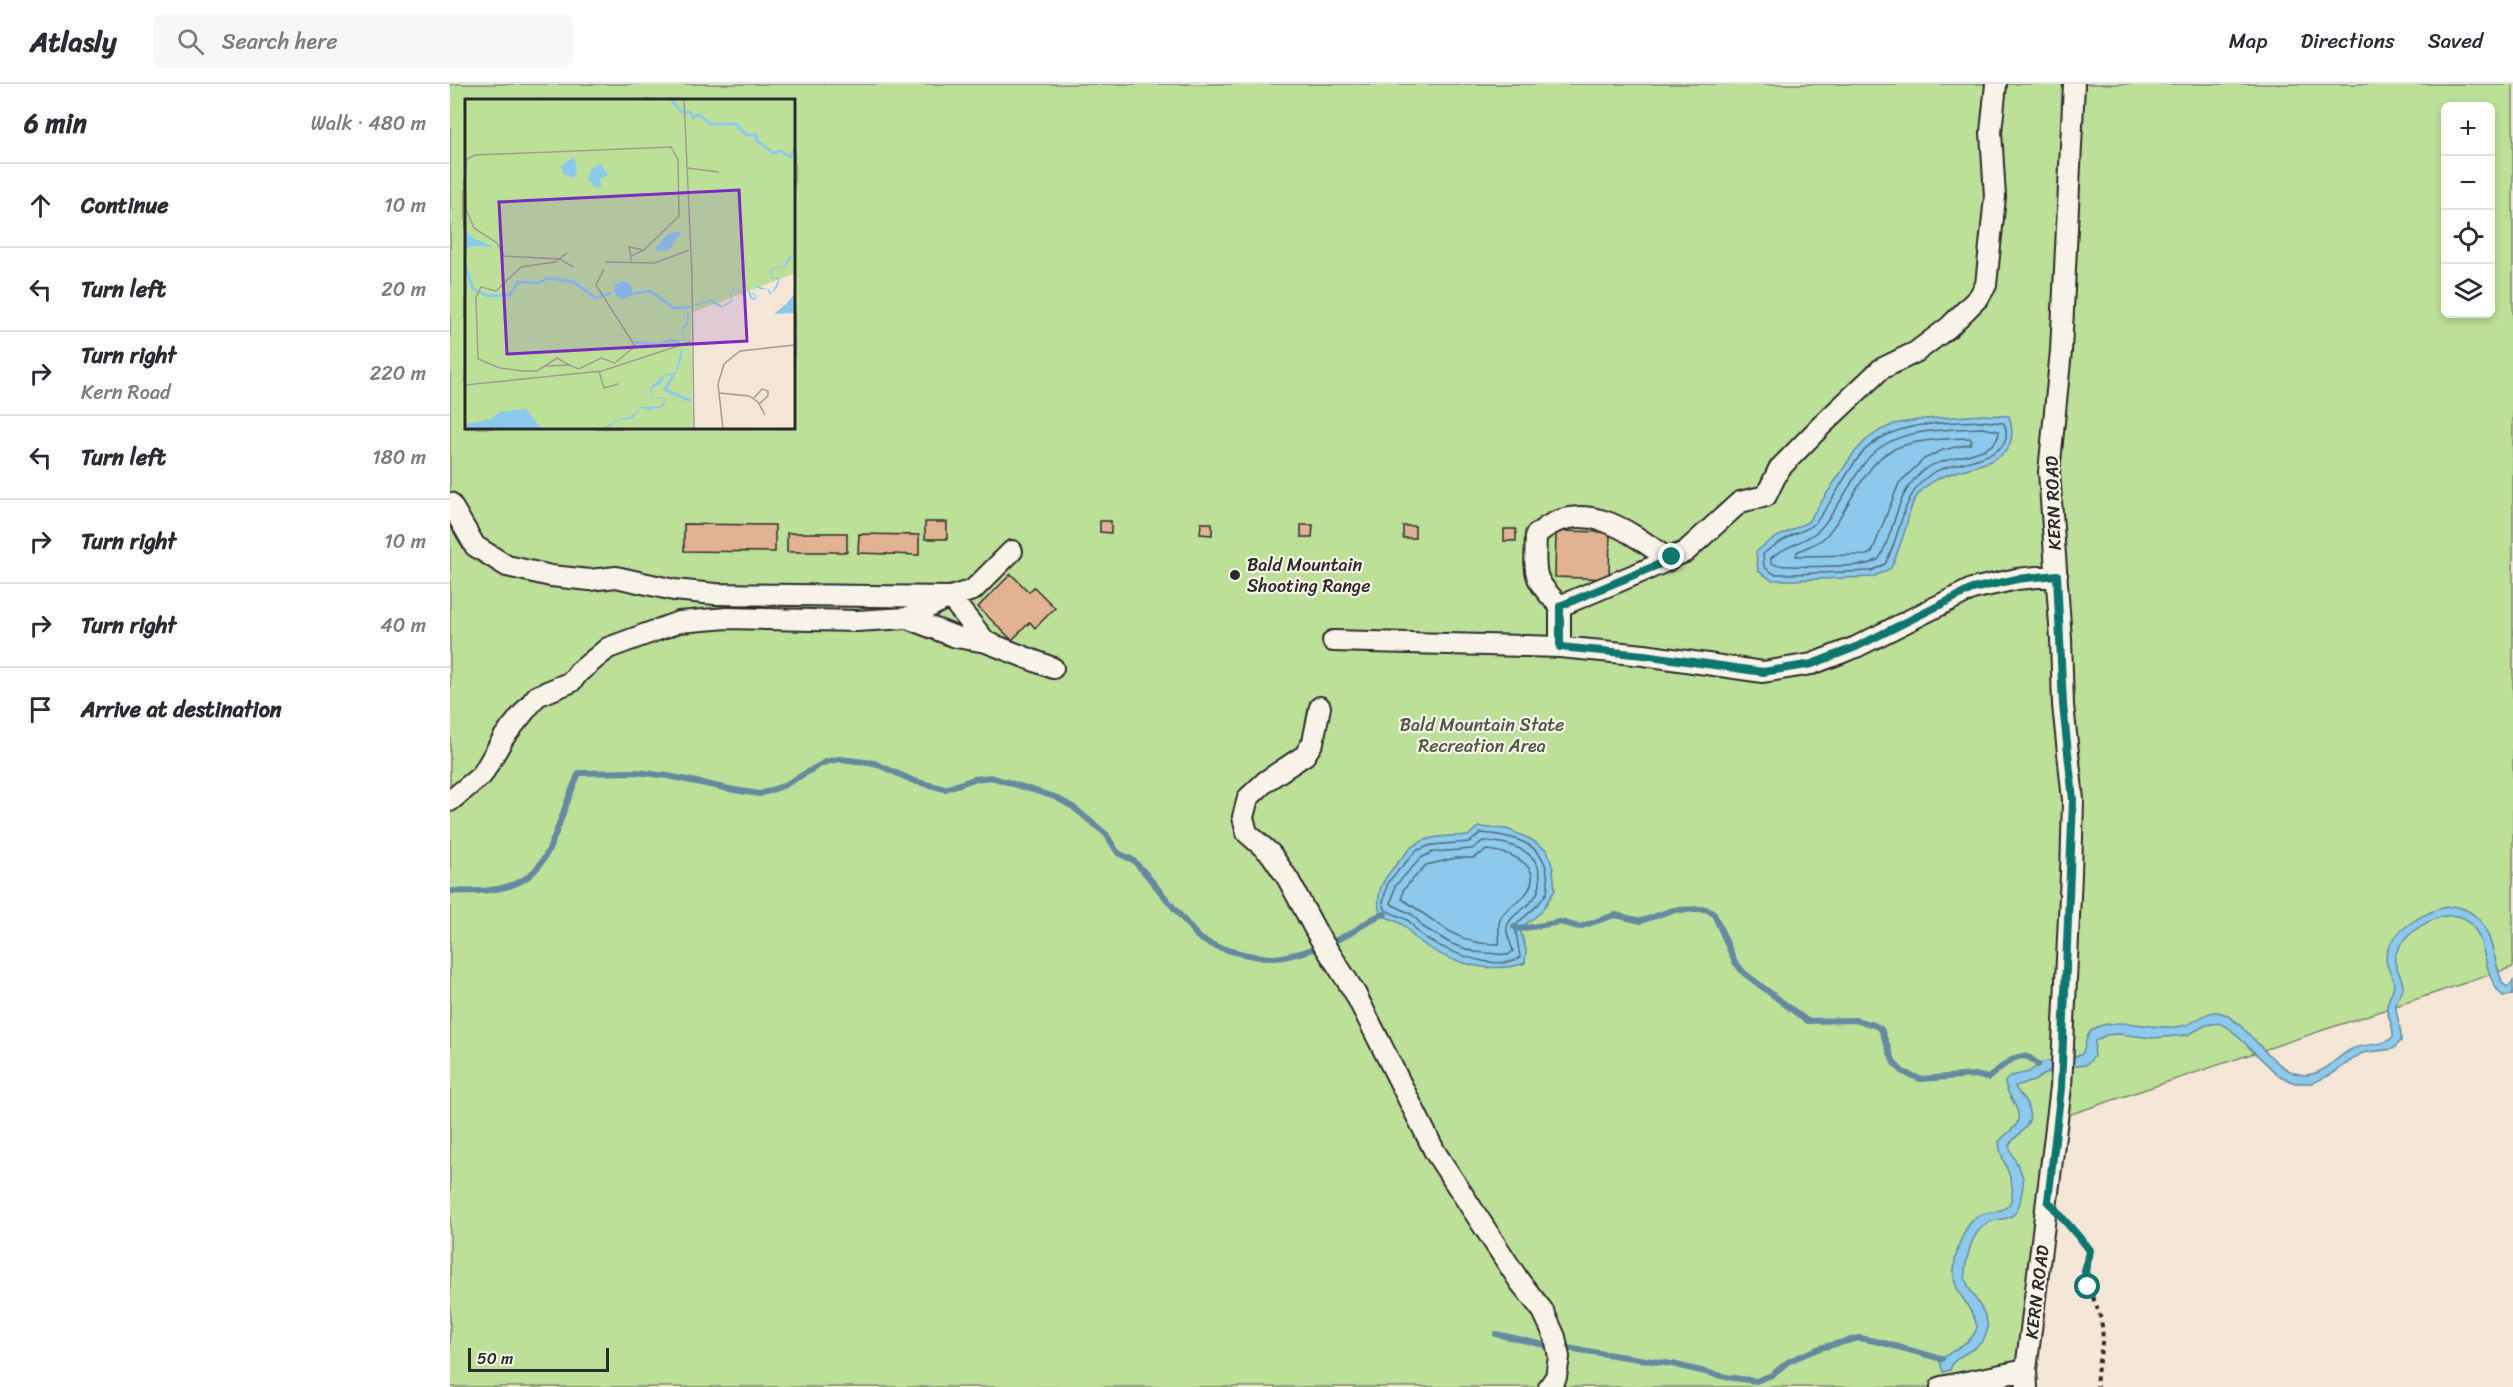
<!DOCTYPE html>
<meta charset="utf-8">
<style>
body{margin:0;font-family:Sriracha,sans-serif;background:#f7f7f7;color:#2b2b33}
.controls{position:absolute;right:18px;top:18px;display:grid;overflow:hidden;border-radius:9px;box-shadow:0 3px 9px #0003}
.controls button{width:54px;height:54px;display:grid;place-items:center;padding:0;border:0;border-bottom:2px solid #e1e1e2;background:#fff;color:#2b2b33;font:30px sans-serif}
.scale{position:absolute;left:18px;bottom:15px;width:141px;box-sizing:border-box;padding-left:6px;border:3px solid #2b2b2b;border-top:0;font-size:16px;line-height:21px;white-space:nowrap;color:#2b2b2b;-webkit-text-stroke:4px #f7f3e8;paint-order:stroke}
.stop{position:absolute;width:18px;height:18px;margin:-14px;border:4px solid #0f766e;border-radius:50%;background:#fff}
.stop.end{background:#0f766e;border-color:#fff;box-shadow:0 2px 6px #0008}
.list{margin:0;padding:0;list-style:none}
h2{display:flex;justify-content:space-between;align-items:center;height:78px;margin:0;padding:0 24px;font-size:26px}
h2 small{font-size:20px;font-weight:400;color:#7c7c81}
.list li{display:grid;grid-template-columns:39px 1fr auto;gap:18px;align-items:center;box-sizing:border-box;height:84px;padding:0 24px;border-top:2px solid #e1e1e2}
.list b{display:block;font-size:22px;white-space:nowrap}
.list p{margin:0;font-size:20px;white-space:nowrap;color:#7c7c81}
.list em{font-size:20px;font-style:normal;color:#7c7c81}
.icon{flex:none;width:33px;height:33px;fill:none;stroke:currentColor;stroke-width:2;stroke-linecap:round;stroke-linejoin:round}
.map{position:relative;flex:none;width:2063px;height:1303px;overflow:hidden}
header{display:flex;align-items:center;gap:36px;box-sizing:border-box;height:84px;padding:0 30px;background:#fff;border-bottom:2px solid #e1e1e2}
header strong{font-size:28px}
nav{display:flex;gap:33px;margin-inline-start:auto;font-size:21px}
.search{width:420px;height:54px;background:#f7f7f7;display:flex;align-items:center;gap:15px;box-sizing:border-box;padding:0 21px;border-radius:9px;color:#7c7c81;font-size:22px}
main{display:flex}
aside{flex:1;background:#fff}
.map>svg:first-child{display:block}
.green{fill:#bde099;stroke:#748662;stroke-width:1.5;fill-rule:evenodd}
.water{fill:#8cc9ec;stroke:#658a9f;stroke-width:1.5}
.lines{fill:none;stroke-linecap:round;stroke-linejoin:round}
.shore{stroke:#526a78;stroke-width:1.5}
.stream{stroke:#658a9f;stroke-width:6}
.building{fill:#e2b393;stroke:#2b2b2b;stroke-width:1.5}
.minor-casing{stroke:#2b2b2b;stroke-width:24}
.path{stroke:#2b2b2b;stroke-width:4;stroke-dasharray:4.5 4.5;stroke-linecap:butt}
.minor{stroke:#f7f3e8;stroke-width:20}
.route{stroke:#0f766e;stroke-width:8}
.poi-dot{fill:#2b2b2b;stroke:#f7f3e8;stroke-width:2}
.labels{text-anchor:middle;dominant-baseline:central;stroke-width:4.5;stroke-linejoin:round;paint-order:stroke}
.street-label{font-size:18px;fill:#2b2b2b;stroke:#f7f3e8}
.poi-label{font-size:18px;fill:#2b2b2b;stroke:#f7f3e8;text-anchor:start}
.park-label{font-size:18px;fill:#505846;stroke:#f7f3e8}
.inset-river{fill:none;stroke:#8cc9ec;stroke-width:3}
.inset-road{fill:none;stroke:#a39b92;stroke-width:1.5}
.view{fill:#7b2cbf;fill-opacity:0.15;stroke:#7b2cbf;stroke-width:3}
.inset-edge{fill:none;stroke:#2b2b2b;stroke-width:3}
</style>
<header>
<strong>Atlasly</strong>
<div class="search"><svg class="icon" aria-label="search" viewBox="0 0 24 24"><circle cx="10" cy="10" r="6"/><path d="M15 15l6 6"/></svg>Search here</div>
<nav><a>Map</a><a>Directions</a><a>Saved</a></nav>
</header>
<main>
<aside>
<h2>6 min<small>Walk · 480 m</small></h2>
<ul class="list">
<li><svg class="icon" aria-label="ahead" viewBox="0 0 24 24"><path d="M12 20V5M6 11l6-6 6 6"/></svg><div><b>Continue</b></div><em>10 m</em></li>
<li><svg class="icon" aria-label="left" viewBox="0 0 24 24"><path d="M17 20v-9H6M10 6l-5 5 5 5"/></svg><div><b>Turn left</b></div><em>20 m</em></li>
<li><svg class="icon" aria-label="right" viewBox="0 0 24 24"><path d="M7 20v-9h11M14 6l5 5-5 5"/></svg><div><b>Turn right</b><p>Kern Road</p></div><em>220 m</em></li>
<li><svg class="icon" aria-label="left" viewBox="0 0 24 24"><path d="M17 20v-9H6M10 6l-5 5 5 5"/></svg><div><b>Turn left</b></div><em>180 m</em></li>
<li><svg class="icon" aria-label="right" viewBox="0 0 24 24"><path d="M7 20v-9h11M14 6l5 5-5 5"/></svg><div><b>Turn right</b></div><em>10 m</em></li>
<li><svg class="icon" aria-label="right" viewBox="0 0 24 24"><path d="M7 20v-9h11M14 6l5 5-5 5"/></svg><div><b>Turn right</b></div><em>40 m</em></li>
<li><svg class="icon" aria-label="arrive" viewBox="0 0 24 24"><path d="M6 21V4h12l-3 4 3 4H6"/></svg><div><b>Arrive at destination</b></div></li>
</ul>
</aside>
<div class="map">
<svg width="2063" height="1303" viewBox="0 0 2063 1303">
<rect width="100%" height="100%" fill="#f3e6d7"/>
<filter id="ink" filterUnits="userSpaceOnUse"><feTurbulence type="fractalNoise" baseFrequency=".0167" numOctaves="2"/><feDisplacementMap in="SourceGraphic" scale="12" xChannelSelector="R" yChannelSelector="G"/><feConvolveMatrix kernelMatrix="1 2 1 2 8 2 1 2 1" color-interpolation-filters="sRGB"/></filter>
<g filter="url(#ink)">
<path class="green" d="M0,0h2063v883l-466,155 -11,265h-1586zM16,16h328v328h-328zM1996,22h44v208h-44z"/>
<path class="water" d="M1532,331l27,1c20,65 -68,38 -94,83 -5,8 -7,21 -10,31 -4,13 -9,26 -14,38l-18,9 -81,3h-20l-14,-9 -2,-19 15,-12 37,-18 45,-68 13,-14 13,-9 15,-7 30,-5z
M1028,743l29,2 23,10 17,11 6,19 2,21 -14,22 -21,17 6,21 -1,13c-36,12 -81,-1 -110,-25 -4,-3 -6,-8 -9,-11 -7,-6 -18,-9 -26,-12 -5,-25 3,-36 20,-55 4,-4 8,-10 13,-14 14,-10 38,-11 55,-10z
M2003,822c41,7 37,47 50,78l5,3 5,-6v14l-10,1c-20,-18 -15,-50 -31,-71 -19,-26 -72,7 -77,32 -2,10 9,20 8,31 -1,6 -6,11 -7,17 -1,9 6,22 5,36l-8,8 -31,4 -30,21 -19,9h-18l-17,-8 -49,-47 -10,-5 -13,2 -18,10 -35,3 -35,-4 -12,1 -11,6 -1,16 -8,8 -34,4 -18,12 -19,5c2,7 8,10 11,16 11,24 -6,28 -17,43 2,12 12,21 14,34 1,5 -1,12 -2,18 -5,32 -23,15 -39,30 -11,10 -15,29 -17,43 -3,23 32,43 20,67 -7,15 -32,17 -35,33l-7,2 -3,-10c10,-14 33,-17 37,-35 -2,-17 -22,-33 -23,-50 -1,-18 8,-53 26,-62 8,-3 26,-3 30,-12 9,-23 -10,-39 -11,-61 5,-7 12,-11 17,-17 9,-15 -11,-29 -11,-44l6,-5 18,-4 13,-10 39,-7c7,-9 2,-20 14,-27 24,-13 63,5 91,-3 13,-4 23,-18 38,-11 27,12 55,69 88,60 15,-3 25,-17 38,-24 13,-8 32,-2 43,-13 1,-10 -4,-17 -6,-27 -1,-10 7,-18 7,-27 -1,-9 -9,-16 -8,-26 3,-27 43,-48 67,-51z"/>
<g class="lines">
<path class="shore" d="M1532,337l22,2c16,40 -52,36 -73,51 -31,21 -29,61 -46,90l-14,7 -79,3h-18l-10,-7 -1,-13c10,-8 20,-14 31,-20 7,-3 15,-5 20,-10 18,-20 28,-45 44,-66 28,-37 81,-35 124,-37z
M1532,344l17,3c1,26 -56,24 -74,38 -32,26 -27,57 -46,90 -3,1 -5,3 -8,4 -12,4 -93,5 -100,0v-5c13,-12 37,-17 48,-28 18,-19 29,-44 44,-65 25,-38 78,-35 119,-37z
M1519,354l3,2 -2,4 -27,6 -19,9 -25,24 -27,69 -5,3 -71,1 1,-4c9,-5 21,-8 28,-15 23,-24 38,-73 67,-87 22,-11 53,-11 77,-12z
M1031,749c27,2 62,8 66,40 1,6 2,13 0,19 -8,15 -21,22 -32,34l5,31c-22,17 -82,-8 -101,-24 -4,-3 -6,-8 -9,-11 -7,-6 -18,-7 -25,-13l-2,-7 5,-20 28,-31 15,-6 39,-3z
M1033,757c24,1 55,8 57,35 1,11 -2,18 -9,26 -7,8 -18,11 -23,22 -4,8 3,18 5,27l-5,4 -33,-3 -23,-8 -29,-17 -10,-12 -22,-11 4,-18 26,-28 12,-6 39,-3z
M1037,766c23,2 61,16 38,45 -7,8 -18,12 -24,22 -5,10 0,19 -2,27 -43,2 -64,-25 -97,-45l1,-9 23,-25 30,-7h17z"/>
<path class="stream" d="M0,807c106,5 93,-39 129,-118l57,-1 32,4 66,14 26,4 23,-8 42,-24 15,-3 34,4 40,18 31,8 29,-10 17,-2 64,20 18,10 33,27 12,19 15,7 12,13 53,64c17,12 64,24 85,20 21,-4 47,-13 66,-23 13,-7 21,-17 36,-20
M1064,843l6,2 40,-7 19,5 36,-12 26,6 32,-11 33,-1 8,5 21,48 9,11 63,48 48,-1 19,5 7,4 13,34 9,9 17,7 55,-4 13,3c16,-12 33,-34 50,-13
M1046,1250l44,10 132,20 54,13 30,4 16,-6 17,-14 31,-13 39,-10 21,4 62,17"/>
</g>
<path class="building" d="M650,437h11v12l-11,-1z
M475,438h22v17h-22z
M751,439h11v12l-12,-1z
M234,440l91,1v27l-91,-1z
M851,441h12l-1,12h-11z
M953,442h12v12h-12z
M1054,445h12v12h-12z
M1106,447l54,1 -1,47 -54,-2z
M337,449h60v19h-60z
M409,450l60,1v20l-61,-2z
M561,490l18,18 5,-5 21,21 -20,20 -5,-6 -18,18 -34,-33z"/>
<g class="lines">
<defs>
<path id="minor" d="M0,419l25,43 32,20 44,10 39,4 26,-3 58,13 41,4 235,3 23,-7 39,-39
M1222,473l13,-5 55,-50 26,-6 13,-27 42,-43 60,-57 35,-17 33,-25 30,-30 7,-12 9,-88 -4,-65 5,-48
M500,513l36,45 67,26
M1110,522c-29,-28 -25,-33 -24,-71 44,-39 89,-7 128,21l8,1 -5,4 -107,45v41
M457,534l49,19 30,5
M883,557l227,6 84,8 119,17 49,-8 44,-17 116,-58 45,-10 40,-4
M870,623l-7,35 -8,13 -39,26 -18,17 -5,19 4,16 24,21 17,25 30,56 37,58 80,159 85,130 23,29 12,26 4,20 -3,20 -7,10
M0,717l32,-26 22,-38 33,-41 34,-14 8,-10 29,-24 71,-26 48,-4 130,3 50,-3 40,-20
M1491,1303l85,-17
M1577,1303l-1,-17 35,-283 10,-213 2,-74 -10,-95 -2,-66 -12,-167 12,-121 13,-267"/>
</defs>
<use href="#minor" class="minor-casing"/>
<path class="path" d="M1613,1135l27,31c-12,38 7,43 12,76 3,20 -7,40 -5,61"/>
<use href="#minor" class="minor"/>
</g>
</g>
<g class="lines" filter="url(#ink)">
<path class="route" d="M1222,473l-5,4 -107,45v41l84,8 119,17 49,-8 44,-17 116,-58 45,-10 40,-4 6,130 10,95 -12,288 -13,113 42,49 -5,21 3,16"/>
</g>
<circle class="poi-dot" cx="785" cy="491" r="6"/>
<g class="labels">
<g class="street-label">
<text transform="translate(1603 419) rotate(-92)">KERN ROAD</text>
<text transform="translate(1587 1208) rotate(-83)">KERN ROAD</text>
</g>
<g class="poi-label">
<text x="797" y="481">Bald Mountain<tspan x="797" dy="21">Shooting Range</tspan></text>
</g>
<g class="park-label">
<text x="1032" y="641">Bald Mountain State<tspan x="1032" dy="21">Recreation Area</tspan></text>
</g>
</g>
<g transform="translate(15 15)">
<rect width="330" height="330" fill="#f3e6d7"/>
<path d="M0,0h330v174l-104,40 2,116h-228z" fill="#bde099"/>
<path d="M109,58l3,13 -3,8 -11,-4 -2,-8zM136,65l7,12 -8,3 2,8h-7l-7,-7 3,-11zM0,131l8,8 21,9 -23,-1 -6,5zM217,132l-13,19 -15,1 13,-17zM330,155l-10,13 -13,2v9l6,-1 2,2 -3,9 -5,5 -2,1 -3,-5h-7l-4,-2 -3,6 4,3 -2,4h-2l-3,-2 -2,-8 -5,6 -7,-9 -5,5 1,10 -10,5 -4,-1 -8,-5 -23,8 2,4 -1,11 -6,7 3,8 -4,4 3,-5 -3,-6 1,-5 5,-4v-15l24,-9 11,7 9,-5 -1,-9 6,-6 8,9 5,-6 4,10 3,-3 -4,-2 4,-8 12,3 4,4 7,-14h-8v-11l13,-2 3,-7zM149 191a9 9 0 1 1 18 0a9 9 0 1 1-18 0ZM330,194v20l-21,1 13,-11zM217,247v11l-6,17 -4,2 -7,-1 -5,9 -9,5 1,8 13,1v4l-2,5 -14,3 -8,-2 -9,11 -14,1 -10,8 -6,1 16,-10 12,-2 11,-10 21,-1 2,-7 -13,-2 -1,-9 15,-14 10,-1zM61,310l16,20h-77v-5l26,-5 9,-7z" fill="#8cc9ec"/>
<path class="inset-river" d="M206,0l10,13h9l3,5 7,-2 10,9h26l10,11h11l-1,5 17,13 7,-2 10,6 5,-8M0,165l8,25 15,7 22,-1 8,-13 21,1 9,-5 26,4 21,16 17,-5M163,195l22,-3 24,17 16,-1M170,243l24,3 11,-5 10,2M208,277l-8,14 26,11"/>
<path class="inset-road" d="M219,0l8,177 2,153M222,69l32,4M0,74l2,-14 8,-4 196,-8 7,13 1,56 -35,34M0,91l1,19 8,19 23,15 7,13 56,3 13,8M166,157l-2,-9 15,3 -13,6v5M140,163l50,1 34,-13M104,266l10,4 22,-11 14,5 20,-17 -39,-61 8,-16M80,267l24,-1 -12,-7 -20,13h-14l-23,-3 -22,-9 -2,-62 5,-10 15,4 25,-24 34,-5 12,-9M134,272l5,17 14,-4M0,286l137,-14 88,-29M254,294l30,3 9,6 7,13M289,299l8,-9 6,2v5l-9,8M258,330l-5,-45 6,-20 16,-13 55,-6"/>
<path class="view" d="M274,91l8,151 -240,13 -8,-152z"/>
<rect width="330" height="330" class="inset-edge"/>
</g>
</svg>
<div class="controls">
<button>+</button>
<button>−</button>
<button><svg class="icon" aria-label="locate" viewBox="0 0 24 24"><circle cx="12" cy="12" r="6"/><path d="M12 2v4M12 18v4M2 12h4M18 12h4"/></svg></button>
<button><svg class="icon" aria-label="layers" viewBox="0 0 24 24"><path d="M12 4l9 5-9 5-9-5zM3 14l9 5 9-5"/></svg></button>
</div>
<div class="scale">50 m</div>
<div class="stop" style="left:1638px;top:1203px"></div>
<div class="stop end" style="left:1222px;top:473px"></div>
</div>
</main>
